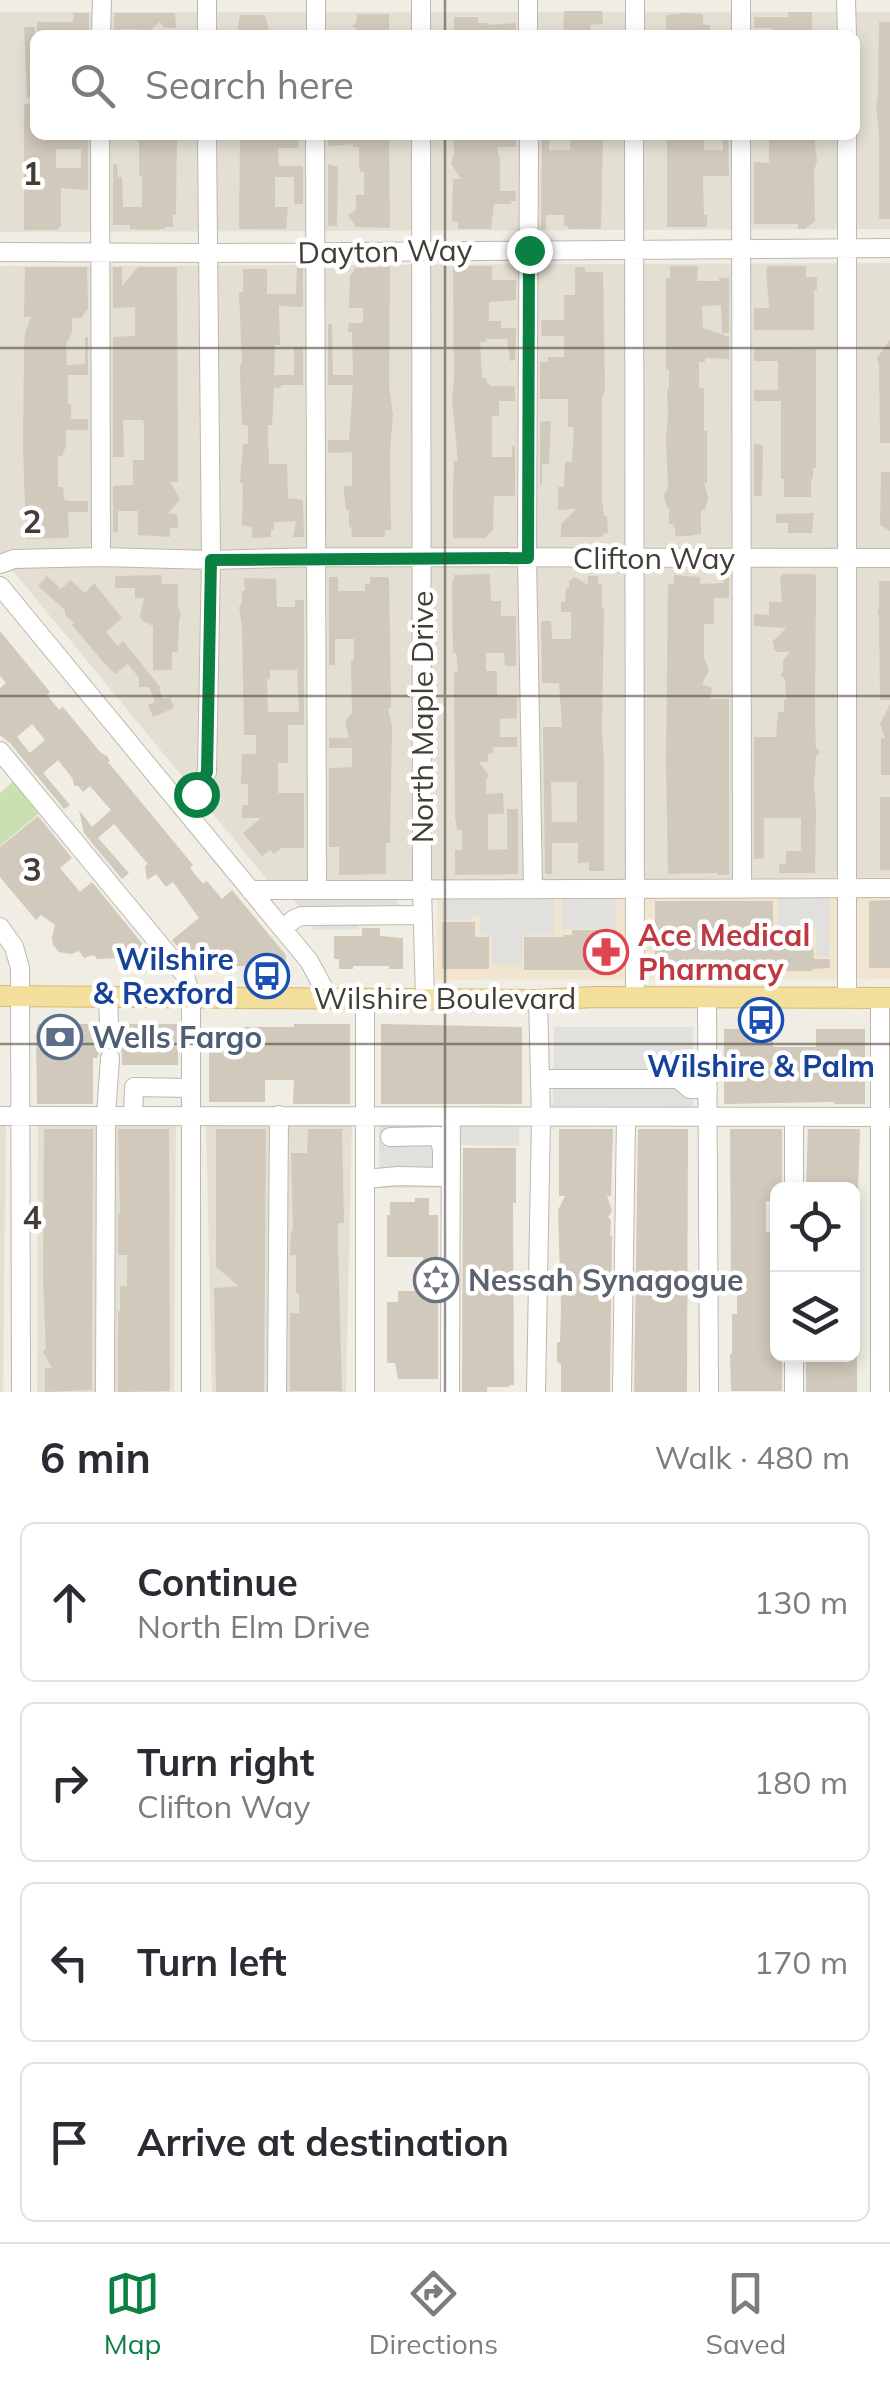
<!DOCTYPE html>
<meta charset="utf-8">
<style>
body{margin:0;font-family:Mulish,sans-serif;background:#f2f2f3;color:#2b2b33}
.controls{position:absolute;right:30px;bottom:30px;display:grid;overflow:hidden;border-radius:15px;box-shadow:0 5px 15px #0003}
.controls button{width:90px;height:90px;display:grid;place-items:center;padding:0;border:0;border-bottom:2px solid #e1e1e2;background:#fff;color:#2b2b33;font:50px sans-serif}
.stop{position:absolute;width:30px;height:30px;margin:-22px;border:8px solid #0b8043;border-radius:50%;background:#fff}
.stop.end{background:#0b8043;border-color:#fff;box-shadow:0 2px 10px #0008}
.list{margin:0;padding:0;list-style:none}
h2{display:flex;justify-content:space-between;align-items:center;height:130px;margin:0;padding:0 40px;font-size:42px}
h2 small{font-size:32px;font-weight:400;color:#7c7c81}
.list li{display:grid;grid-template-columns:65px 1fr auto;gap:30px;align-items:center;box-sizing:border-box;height:160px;margin:0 20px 20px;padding:0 20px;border:2px solid #e1e1e2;border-radius:15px}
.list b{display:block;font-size:38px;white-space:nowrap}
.list p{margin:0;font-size:32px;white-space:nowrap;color:#7c7c81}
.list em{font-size:32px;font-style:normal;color:#7c7c81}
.icon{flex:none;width:55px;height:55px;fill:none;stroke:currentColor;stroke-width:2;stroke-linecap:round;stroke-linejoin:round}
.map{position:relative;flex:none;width:890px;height:1392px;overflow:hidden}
.search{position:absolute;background:#fff;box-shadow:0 5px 15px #0003;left:30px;right:30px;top:30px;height:110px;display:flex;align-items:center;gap:25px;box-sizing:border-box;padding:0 35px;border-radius:15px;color:#7c7c81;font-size:38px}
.sheet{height:850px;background:#fff}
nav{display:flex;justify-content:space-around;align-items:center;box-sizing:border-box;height:140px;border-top:2px solid #e1e1e2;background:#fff;font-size:28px;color:#7c7c81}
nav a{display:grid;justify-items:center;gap:5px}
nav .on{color:#0b8043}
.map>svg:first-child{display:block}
.residential{fill:#e4dfd3;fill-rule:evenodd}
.commercial{fill:#f1e5d1}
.green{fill:#c9e1b1}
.parking{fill:#e1e0dd}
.building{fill:#d1c9bb;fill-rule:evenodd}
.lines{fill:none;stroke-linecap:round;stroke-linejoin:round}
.minor-tunnel{stroke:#cdcac2;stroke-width:18;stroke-dasharray:18 9;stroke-linecap:butt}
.minor-casing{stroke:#beb8ab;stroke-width:20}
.major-casing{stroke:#d6bb6d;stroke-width:22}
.minor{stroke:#fff;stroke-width:18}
.major{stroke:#f3de9b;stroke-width:20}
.route{stroke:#0b8043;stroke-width:12}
.grid{fill:none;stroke:#423d35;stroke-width:2.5;stroke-opacity:0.55}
.labels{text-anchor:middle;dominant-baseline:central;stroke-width:9;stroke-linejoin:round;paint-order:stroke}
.street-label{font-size:30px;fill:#423d35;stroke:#fff}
.health-label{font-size:30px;font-weight:bold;fill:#be3a42;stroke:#fff;text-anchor:start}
.transit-label{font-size:30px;font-weight:bold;fill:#164399;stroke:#fff;text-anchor:end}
.service-label{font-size:30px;font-weight:bold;fill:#4e5e75;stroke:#fff;text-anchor:start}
.worship-label{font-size:30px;font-weight:bold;fill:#5b616d;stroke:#fff;text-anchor:start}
.grid-label{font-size:32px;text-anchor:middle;font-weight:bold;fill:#423d35;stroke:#fff;stroke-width:9;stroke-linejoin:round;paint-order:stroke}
</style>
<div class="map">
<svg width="890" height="1392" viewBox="0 0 890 1392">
<rect width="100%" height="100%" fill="#f0ede5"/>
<path class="residential" d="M0,12h890v217l-890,3zM35,35h820v100h-820z
M890,263v614l-620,6 -270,-328v-289z
M38,1118h138l-2,274h-137z
M0,1119h6l-3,273h-3z
M206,1119h146l-6,273h-134z"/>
<path class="commercial" d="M890,877v102l-454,1 2,-99z"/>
<path class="green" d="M15,780l27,31 -42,35v-53z"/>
<path class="parking" d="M778,893h52l-1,64 -12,-1 -1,-27h-38z
M287,894h116l-7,7 8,9v15l-45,-1 -1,5 -45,1v-8l-23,-8 8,-9z
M562,894h54v35h-54z
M442,895h112v40h-30l-1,-5 -1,35h-30v-30h-11l-1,-19h-8l-1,4h-29z
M554,1027h139v84l-140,-1z
M379,1120l67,1v67h-67z
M455,1120l64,1v25l-64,-1z"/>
<path class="building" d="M564,11h38l1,13 -13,1 1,10h-28z
M788,12h24v23h-40v-7h-18v-11h35z
M74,13h15v22h-52v-13h36z
M114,13h61l1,15h-11l-6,-6 -8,8 -29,-1v6h-8z
M682,13l21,1v11h7v10h-44v-20z
M357,14h32v21h-33v-7l-4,-2 4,-3z
M240,15h25l5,20h-29l-3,-7z
M454,17h24v6h9v2l29,-2v12h-62z
M879,22h11v197h-11v-84l-3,-29 2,-11z
M24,27h11v71h-8z
M24,104h11v31h23l1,4h29v51l-27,-2v39h-3v3h-34zM56,149h25v19h-25z
M132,135h45l-1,80h-3v12h-8v2l-22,1 -13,-1v-4h-17v-61h4l1,13h4l1,30h19v-31h-3v-33z
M240,135l58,1v12h-19l-1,3 1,15h24v38h-9v-27h-19v30h13l-2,22h-47z
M328,135h61l1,93 -34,-1 -8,-12 8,-5v-15h8v-23h-3l-2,-4v-21h-6v-3l-25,2z
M454,135l62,2v10h-19l3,14v30h16v10h-5v3h-17l-3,25h-33v-7l-6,-1 1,-42h8l-10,-15 3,-11z
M542,135h7v15h21v-15h33l-2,94h-33v-3h-4v-11h-18v14h-5z
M667,135h35l2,5v10h19v-13h5l1,39h-26l1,39h3v12h-40z
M814,135l3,26 -3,10 1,50 -10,8h-7v-5h-44v-62l15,1v-27z
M328,164l10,3 -1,59h-9z
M297,265h6v42l-24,-1 1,39h-5l-1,30h20v-28h9v-22v60h-22v3h-7l-2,37h-4v23h1v16h18l1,34 15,2 1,37h-11l3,-16 -22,1v8h-3v7l-19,1v-11l-10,-2 1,-42h-3l3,-39h5v-19h-6l-2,-51v-10h2l-3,-72h4v-23h24v25h29z
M453,266h39v14h24v20l-27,2v19h12v7h15l-1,32 -5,1 -3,-22h-21v3h-6l2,36h5v5l5,3h23v15h-16v15h-7v41h20v-11h3v50h-21l-1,34 -8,8h-32v-54l1,-23h4l-6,-61 2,-23z
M670,266h28l-1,15h22v-3h10v55h-7l-1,-28 -19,1 1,22 26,9v22l-24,-1v4h-6v26h5v43h3v52h-3l4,15 -3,12h-4v24l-14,2h-12v-9h-2v-3h-4v-17l-2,1 -3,-12 4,-9 -2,-49 2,-20 -1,-29h2v-19h-3v-92h4z
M769,266h37v11h11v13h-3v40h-60v-22h15l-3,-40z
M25,267h62l1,41 -7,10h-9v15l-6,11 1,21 18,-1v-27h3v38h-20v29h3v15h17v11h-22v16l-4,10h-4v31h5l1,12 2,2h22v-3v14h-20l1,25 -3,1 -40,1 -3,-92 1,-93 1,-21 6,-16h-7z
M113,267h9v19l16,-19h39l1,215h-8l10,17 -12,15h9l1,14h-8v9l-32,-2v-24h-20v21h-5v-46l20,-1v-25h11v-36l-1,-4h-20l1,37h-11v-120l22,-1v-29l-22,1z
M390,267l-1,119 4,29 -3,37 1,78h-6v7h-33l-1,-10h-2v-17h-3l-2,-16v-8h8v-34l-24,1v-13h21l4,-55h-25v-61h4l1,51h20l-1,-43h-4l1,-9h14v-15h-14l1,-33 4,-3v-4z
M575,267h10v5h18l2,119 -3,6v101l2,18h3l1,17h-4l-2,4h-41v-13l15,-15 -18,1v-23h6l1,-25h7l2,-35h-6v-28h-28v-37h8v-5h16v-21h-22l-1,-16h23v-25h11z
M890,340v103h-10l-1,-79 -2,-6z
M754,348l62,1v119h-3v11h-2v18h-27v-18h-3v-78h-27v-11h24v-29h-24z
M551,421l-2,43h-7v21h-2v-63z
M754,444l9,1 -1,51h-8z
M881,472h9v59l-10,-6z
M814,513l-2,20h-24v-10h-12v-9z
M490,574l1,27h10v15h15v50h-11l-1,-13h-18v18h11v26l20,-1v22l-17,1v18h17v10h-24v6l-5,1v8h-9l10,14 -3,4v14l17,-1 1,21h-16v36l19,-1v-40h11v65l-63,1v-25h7v-20h-5l-2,-14 -1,-144 4,-1 -2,-18h-3l-1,-73h2v-5z
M783,574h32l1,7 -1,139 1,27 4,5 -4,5 -2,27 2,27 -1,62h-36v-9h7v-13h15v-33h-37v40l-10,1v-122h22l2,-25h6v-12h2l-1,-21 -5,-4 3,-3v-11l7,-9h-12l-4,-2v-6l-2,-2 14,-14 -32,-2v-12l15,1v-13h13l-2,-25z
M161,575l1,9h16v24l3,6 -2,6 -1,32h-6v18h-19v-44l-10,-5 -3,-5 4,-18h-9v-10h-20v-12z
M674,575l26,2v7l24,-1v-6h5v21h-15v26h-10v33l5,13 -7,14 10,4 -2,11h19v176h-11v-2l-50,1 -2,-112 2,-178h6z
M47,576l14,13 9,-9 15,13 9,-10 28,35 -16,14 12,14 5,-5 38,47h-2l4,11 7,-2 4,11 -21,9 -5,-12 7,-3 -6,-15h-10v-9l-11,-14 -13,10 -9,-9 -34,-40 2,-2 -9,-8v-5l-27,-24z
M588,576h10v8h4v25h2l-2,118 2,40v104h-15v-9l-11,1v-20h-26v31h-7l-2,-147h19l-3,-44h-17l-1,-62h10l1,18h19v-27h-10v-10h4l1,-14h3v-7l5,-4 14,8zM551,782h26v40h-25z
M329,577h9v14h27v-7h5v-7h18l1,3 2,116v12h-3l4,19 -2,116h-4v31l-47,1v-28h-10v-79l23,-1v-19h-23v-10h20l-4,-16 7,-9 -1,-53h3v-21h-19v26h-5l-1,4z
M244,578l32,1 1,28h18v-7h9v125h-16v38h-10v30h26v55h-23l-7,6 -4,-4 -8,6 -19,-23 18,-15h-19v-13h6v-21h-7l1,-30h14v-19h-12l-2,-109 -3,-19 3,-4v-12h3zM270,670h27l2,42h-31l-1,-32 3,-2z
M879,581h11v119h-10l-1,-83 -2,-7 2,-2z
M0,631l50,61 -3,3 12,15 4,-3 38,46 6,3 3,5 -2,1 85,103 -3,3 13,16 4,-3 15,18 10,-9 54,65v15h-32l-3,-4h-57l-22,-26 27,-22 -26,-36 -7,5 -10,-13 -9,6 -2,-14 3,-2 -34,-40 -22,19 -8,-10 -5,-23 13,17 19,-17 -21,-24 -7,6 -5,-6h-4l-1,-7 -15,-19 -15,13 27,32 -6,4 -54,-66 -10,-8v-47l6,-5 -6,-7zM32,724l13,16 -15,13 -13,-16z
M890,704v71h-9v-37h4l-5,-14z
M880,797h10v73h-10z
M38,816l34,42 -12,10 20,24 12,-10 57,70 -14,12 -4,-5 -9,3 -3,-4 -22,1 -3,-4 -10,3 -5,-7 -8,3 -12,-2 -6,-7 -1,-8 3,-12 -14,-10 -5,5 -36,-43v-30z
M98,838l31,35 -7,6 -30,-36z
M890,900v68h-21v-67z
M655,901h118v35h39l2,23h16v9l-18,1v2l-157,-1z
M442,922h33v15h14v32h-47z
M362,928h18v8l23,2v31h-14v-3h-36v3h-14v-10h-5v-23h28z
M572,930h45l1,40h-94v-33h39v-2h9z
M38,1024h58l3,7 9,5 8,-2 5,-10h57v41h-56v-12l-4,-5 -13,-2 -5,4 -3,8h-4v46h-56l-1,-71z
M294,1024h56v80h-57l1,-24h-29v22h-56v-69l33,1v-7h52z
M381,1024l141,3v77h-141z
M724,1029h49v18h43v-18h49v75h-31v-2l-110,2z
M44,1129h49l-1,261 -47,2v-24h7l-9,-16 3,-3 -3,-70z
M118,1129h51l1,262 -52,1v-81h2v-25h7v-31h-9v-42h2z
M216,1129h50l-2,263h-48l-2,-104 25,-2 -23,-19z
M308,1129h36l-2,1 2,93h-6v24l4,144h-52v-78h9v-20h-3v-38h-6l1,-24h2l-2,-78h16z
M559,1129h54l-2,67h-4l5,15 -4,6 3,4 -1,15h2l-2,156h-49v-27l-4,-4v-19h3l1,-36 -3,-96 7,-14h-6z
M638,1129h50l-1,263h-53z
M730,1129h52v61h-5v11h-11v31h12l-4,122h8v37h-51l-1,-37h2v-40h5v-32h-6z
M808,1129h52l-2,61h-52z
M463,1148h53v55h-3l1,182h-5v2h-22v5h-25z
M415,1198h14v17h9v164h-40l-3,-16h-8v-61h11v-11h26l-1,-34h-36v-42h3v-13h25z
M806,1354h51v38h-51z"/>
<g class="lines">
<path class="minor-tunnel" d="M109,1024l1,34"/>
<defs>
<path id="minor" d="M207,0v35
M421,0v35
M528,0v35
M846,0l1,35
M101,35l1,-35
M316,35v-35
M635,35v-35
M741,35v-35
M100,135l1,422
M315,135l2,755
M421,135l1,754 3,110
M529,135l-2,423 6,331
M634,135l1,863
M741,135l1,754
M847,135v863
M0,252l207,1 683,-5
M0,564l14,-5 87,-2 110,3 106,-3 573,1
M0,586l309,375 20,37
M0,751l185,224 6,22v395
M185,809l12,-15 10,-22 4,-212 -4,-425
M250,890l640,-2
M0,927l14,20 6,21 1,424
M283,929l11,-10 8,-3 121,-1
M108,996l1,28
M707,998l2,394
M540,1079h138l12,10h18
M0,1116l890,1
M133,1116l1,-29 57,1
M365,1179l33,-3 44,1v-27l-3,-14 -49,1
M794,1190v-73
M105,1392l1,-276 4,-58
M277,1392l2,-277
M365,1392v-393
M450,1392l1,-275
M536,1392l5,-275 -3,-117
M622,1392l4,-275
M794,1392v-38
M880,1392v-394"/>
<path id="major" d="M0,996l538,4 57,-3 295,1"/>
</defs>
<use href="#minor" class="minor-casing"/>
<use href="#major" class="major-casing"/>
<use href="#minor" class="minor"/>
<use href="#major" class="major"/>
</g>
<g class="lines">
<path class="route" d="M196,794l11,-22 4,-212 317,-2 1,-308"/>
</g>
<path class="grid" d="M445,0v35M445,135v1257M0,348h890M0,696h890M0,1044h890"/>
<defs>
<symbol id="pharmacy-ring" viewBox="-11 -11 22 22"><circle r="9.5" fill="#fff" stroke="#e0444e" stroke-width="1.5"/><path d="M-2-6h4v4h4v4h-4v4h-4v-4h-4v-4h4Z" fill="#e0444e"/></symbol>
<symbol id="bus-ring" viewBox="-11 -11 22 22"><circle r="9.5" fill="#fff" stroke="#1a4fb4" stroke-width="1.5"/><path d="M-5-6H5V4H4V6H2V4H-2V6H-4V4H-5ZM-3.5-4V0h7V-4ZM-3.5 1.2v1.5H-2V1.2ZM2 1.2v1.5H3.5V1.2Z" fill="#1a4fb4"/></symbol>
<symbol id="bank-ring" viewBox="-11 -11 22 22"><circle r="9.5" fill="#fff" stroke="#5c6f8a" stroke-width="1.5"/><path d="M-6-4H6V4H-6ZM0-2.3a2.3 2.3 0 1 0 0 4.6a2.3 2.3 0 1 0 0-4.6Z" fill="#5c6f8a"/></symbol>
<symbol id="synagogue-ring" viewBox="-11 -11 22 22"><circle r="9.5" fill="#fff" stroke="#6b7280" stroke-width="1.5"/><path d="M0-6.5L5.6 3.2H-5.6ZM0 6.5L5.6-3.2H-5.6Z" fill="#6b7280"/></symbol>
</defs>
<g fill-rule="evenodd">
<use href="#pharmacy-ring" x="581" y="927" width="50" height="50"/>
<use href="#bus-ring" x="242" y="951" width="50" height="50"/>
<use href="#bus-ring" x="736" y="995" width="50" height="50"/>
<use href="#bank-ring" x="35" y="1012" width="50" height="50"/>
<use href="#synagogue-ring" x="411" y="1255" width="50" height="50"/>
</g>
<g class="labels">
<g class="street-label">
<text transform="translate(385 251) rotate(-1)">Dayton Way</text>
<text x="654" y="558">Clifton Way</text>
<text transform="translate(422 717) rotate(-90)">North Maple Drive</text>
<text x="445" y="998">Wilshire Boulevard</text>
</g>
<g class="health-label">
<text x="638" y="935">Ace Medical<tspan x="638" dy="34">Pharmacy</tspan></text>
</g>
<g class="transit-label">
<text x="234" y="959">Wilshire<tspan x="234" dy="34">&amp; Rexford</tspan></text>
<text x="761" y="1066" text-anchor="middle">Wilshire &amp; Palm</text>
</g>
<g class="service-label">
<text x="92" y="1037">Wells Fargo</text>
</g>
<g class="worship-label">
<text x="468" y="1280">Nessah Synagogue</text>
</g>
</g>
<g class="grid-label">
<text x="32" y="185">1</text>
<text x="32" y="533">2</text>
<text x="32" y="881">3</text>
<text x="32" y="1229">4</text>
</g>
</svg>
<div class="controls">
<button><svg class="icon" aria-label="locate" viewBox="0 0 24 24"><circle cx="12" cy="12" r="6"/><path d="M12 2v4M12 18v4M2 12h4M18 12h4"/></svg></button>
<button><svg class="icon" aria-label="layers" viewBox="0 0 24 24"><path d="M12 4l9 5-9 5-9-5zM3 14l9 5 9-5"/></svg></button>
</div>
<div class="stop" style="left:196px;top:794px"></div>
<div class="stop end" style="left:529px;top:250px"></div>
<div class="search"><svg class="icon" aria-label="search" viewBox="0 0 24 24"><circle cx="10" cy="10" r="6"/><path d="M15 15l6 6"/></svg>Search here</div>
</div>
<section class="sheet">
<h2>6 min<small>Walk · 480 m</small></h2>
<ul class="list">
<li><svg class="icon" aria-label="ahead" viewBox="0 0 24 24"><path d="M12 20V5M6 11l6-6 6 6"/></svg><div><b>Continue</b><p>North Elm Drive</p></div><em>130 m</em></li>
<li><svg class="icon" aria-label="right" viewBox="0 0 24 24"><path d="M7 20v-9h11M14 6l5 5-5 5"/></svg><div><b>Turn right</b><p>Clifton Way</p></div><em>180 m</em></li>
<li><svg class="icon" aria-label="left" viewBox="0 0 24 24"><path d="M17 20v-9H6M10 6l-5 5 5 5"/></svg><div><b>Turn left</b></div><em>170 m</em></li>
<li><svg class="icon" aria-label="arrive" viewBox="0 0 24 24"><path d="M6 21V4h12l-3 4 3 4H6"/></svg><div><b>Arrive at destination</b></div></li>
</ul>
</section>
<nav>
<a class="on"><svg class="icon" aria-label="map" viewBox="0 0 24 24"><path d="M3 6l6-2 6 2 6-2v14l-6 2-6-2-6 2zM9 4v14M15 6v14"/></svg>Map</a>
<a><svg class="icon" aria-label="directions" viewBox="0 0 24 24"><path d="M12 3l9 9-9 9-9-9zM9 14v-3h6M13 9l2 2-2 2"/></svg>Directions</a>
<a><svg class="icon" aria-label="saved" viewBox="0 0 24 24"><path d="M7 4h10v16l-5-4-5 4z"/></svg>Saved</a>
</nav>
